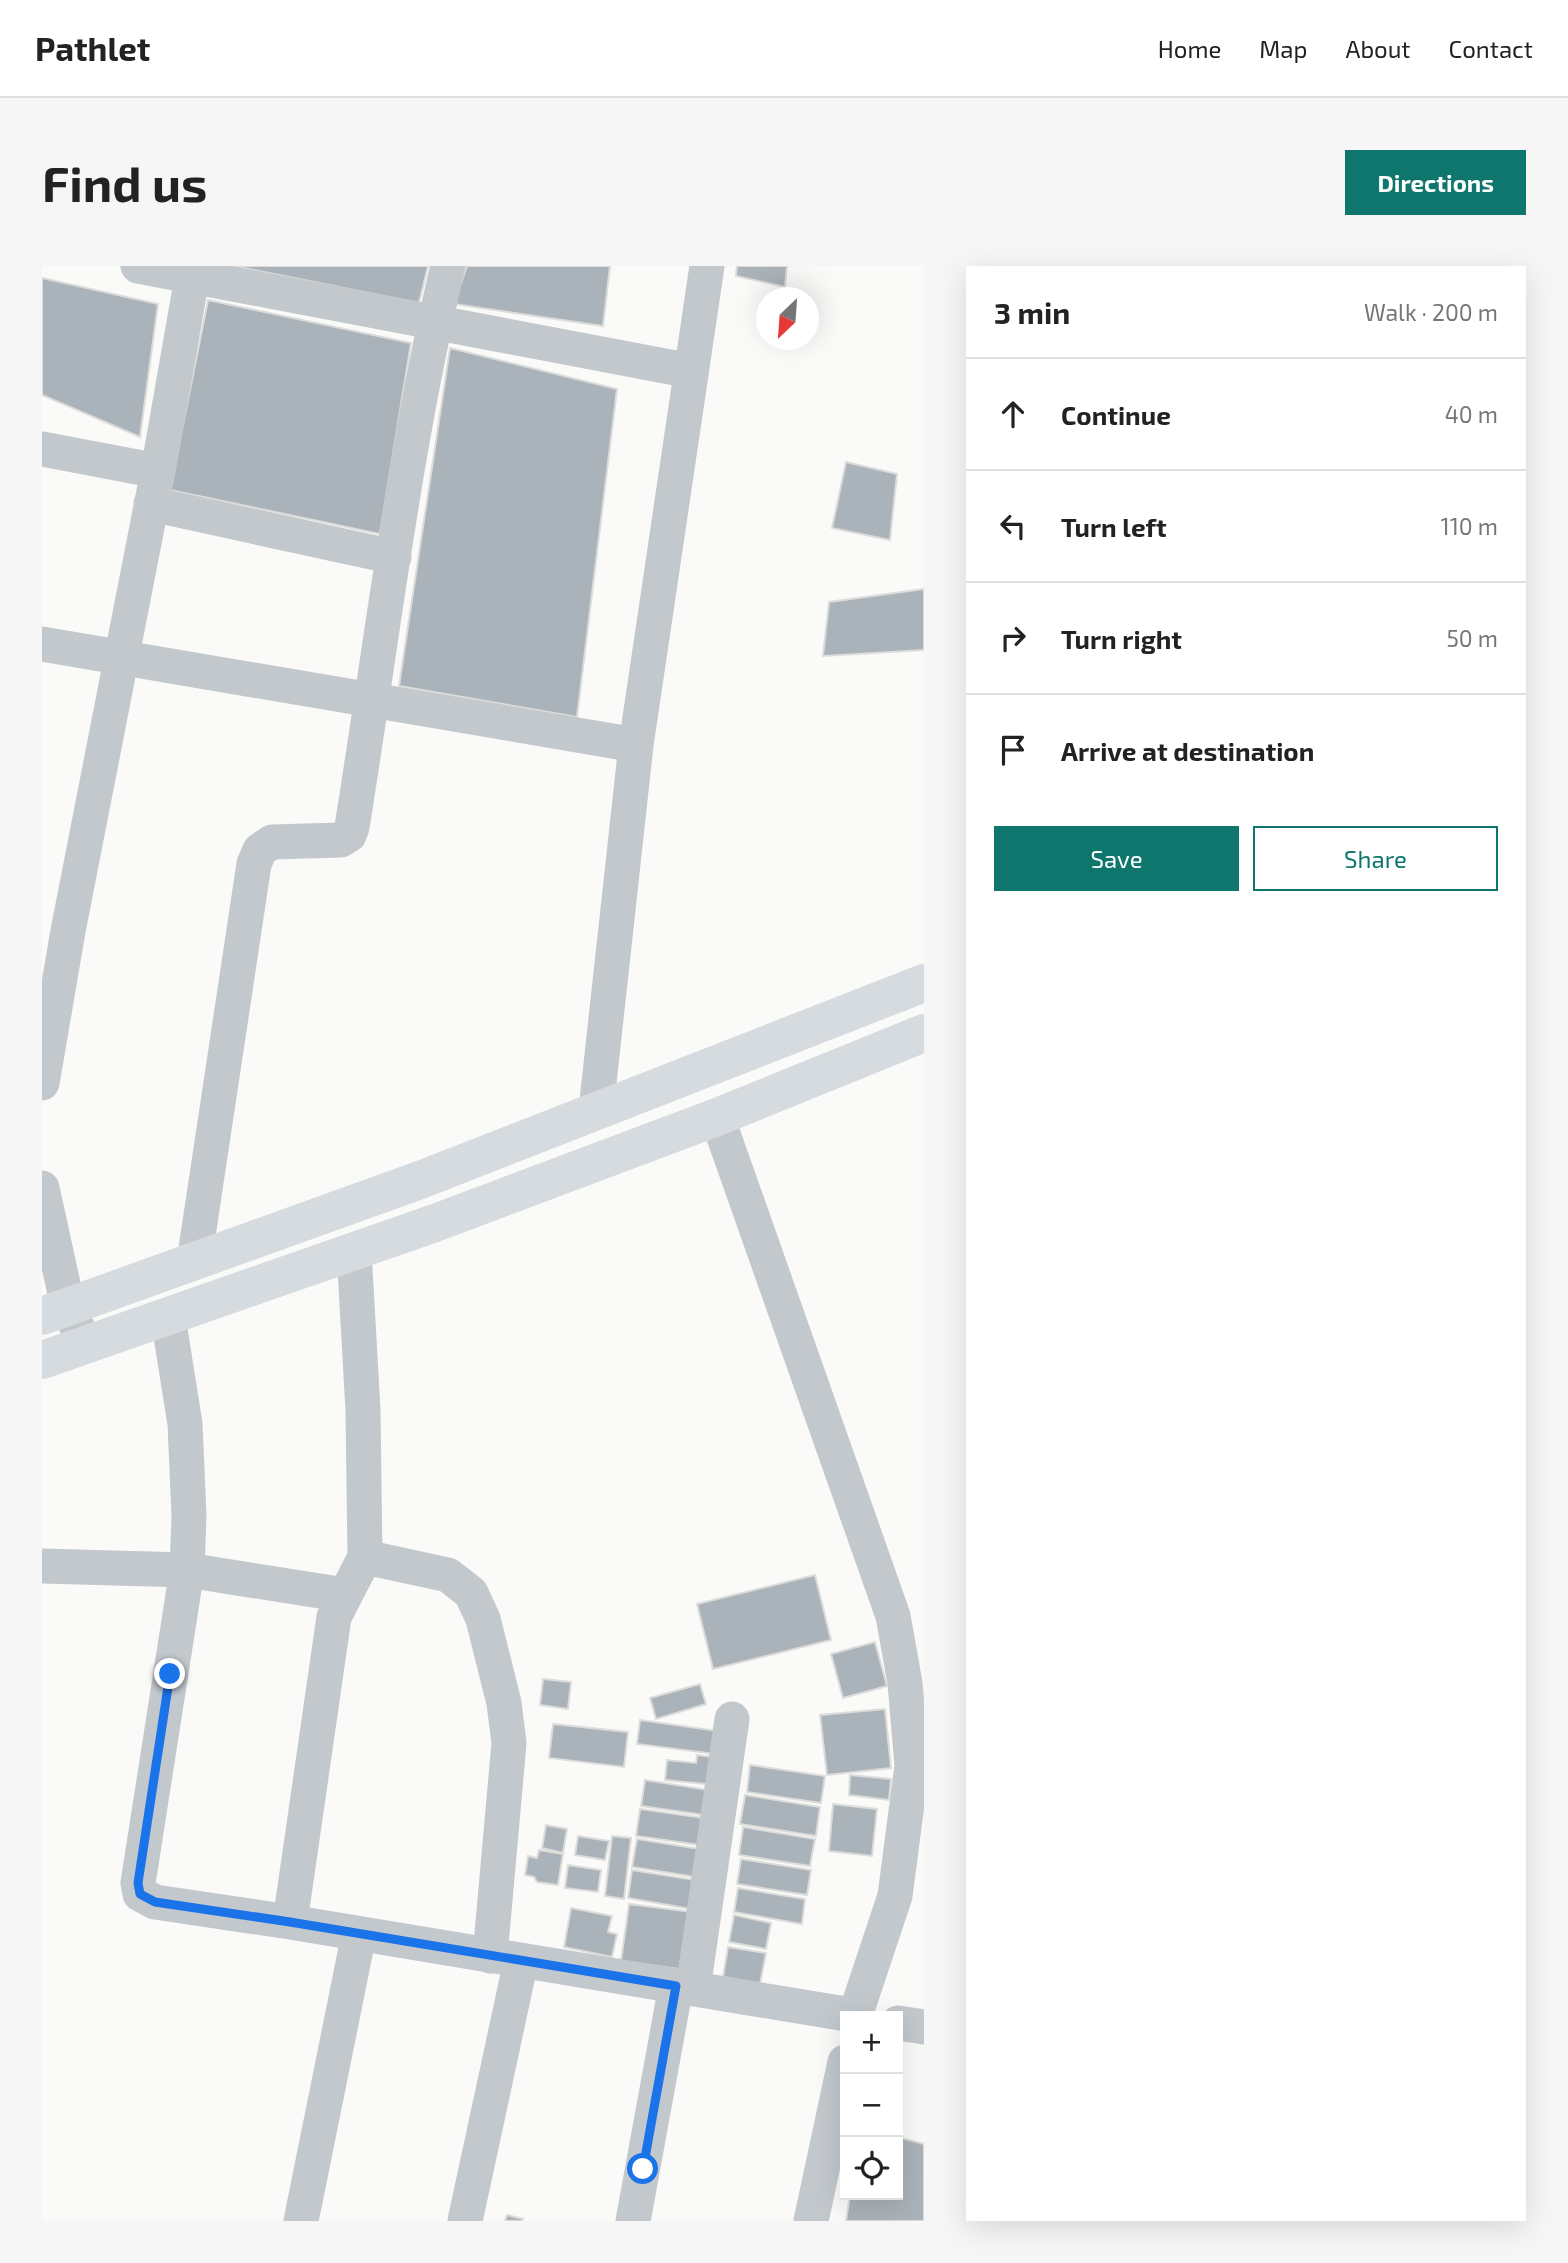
<!DOCTYPE html>
<meta charset="utf-8">
<style>
body{margin:0;font-family:"Exo 2",sans-serif;background:#f6f6f6;color:#222}
.controls{position:absolute;right:21px;bottom:21px;display:grid;overflow:hidden;border-radius:0px;box-shadow:0 7px 28px #0002}
.controls button{width:63px;height:63px;display:grid;place-items:center;padding:0;border:0;border-bottom:2px solid #e0e0e0;background:#fff;color:#222;font:35px sans-serif}
.compass{position:absolute;left:714px;top:21px;width:63px;height:63px;border-radius:50%;background:#fff;box-shadow:0 7px 28px #0002;rotate:205deg}
.stop{position:absolute;width:21px;height:21px;margin:-16px;border:5px solid #1a73e8;border-radius:50%;background:#fff}
.stop.end{background:#1a73e8;border-color:#fff;box-shadow:0 2px 7px #0008}
.list{margin:0;padding:0;list-style:none}
h2{display:flex;justify-content:space-between;align-items:center;height:91px;margin:0;padding:0 28px;font-size:30px}
h2 small{font-size:23px;font-weight:400;color:#767676}
.list li{display:grid;grid-template-columns:46px 1fr auto;gap:21px;align-items:center;box-sizing:border-box;height:112px;padding:0 28px;border-top:2px solid #e0e0e0}
.list b{display:block;font-size:26px;white-space:nowrap}
.list em{font-size:23px;font-style:normal;color:#767676}
.actions{display:flex;gap:14px;padding:21px 28px}
.actions a{flex:1;padding:16px 0;border:2px solid #0f766e;border-radius:0px;text-align:center;font-size:24px;color:#0f766e}
.actions .main{background:#0f766e;color:#fff}
.icon{flex:none;width:38px;height:38px;fill:none;stroke:currentColor;stroke-width:2;stroke-linecap:round;stroke-linejoin:round}
.map{position:relative;flex:none;width:882px;height:1955px;overflow:hidden;border-radius:0px}
header{display:flex;align-items:center;gap:42px;box-sizing:border-box;height:98px;padding:0 35px;background:#fff;border-bottom:2px solid #e0e0e0}
header strong{font-size:33px}
nav{display:flex;gap:38px;margin-inline-start:auto;font-size:24px}
.intro{display:flex;align-items:center;justify-content:space-between;box-sizing:border-box;height:168px;padding:0 42px}
h1{margin:0;font-size:49px}
.button{padding:18px 32px;border-radius:0px;background:#0f766e;color:#fff;font-size:24px;font-weight:700}
main{display:flex;gap:42px;padding:0 42px}
aside{flex:1;background:#fff;border-radius:0px;box-shadow:0 7px 28px #0002}
.map>svg:first-child{display:block}
.building{fill:#aab3b9;stroke:#dcdcda;stroke-width:2}
.lines{fill:none;stroke-linecap:round;stroke-linejoin:round}
.street{stroke:#c3c8cc;stroke-width:35}
.secondary{stroke:#d6dbdf;stroke-width:38}
.route{stroke:#1a73e8;stroke-width:9}
</style>
<header>
<strong>Pathlet</strong>
<nav><a>Home</a><a>Map</a><a>About</a><a>Contact</a></nav>
</header>
<div class="intro"><h1>Find us</h1><a class="button">Directions</a></div>
<main>
<div class="map">
<svg width="882" height="1955" viewBox="0 0 882 1955">
<rect width="100%" height="100%" fill="#fafaf8"/>
<path class="building" d="M192,0h194l-9,37z
M425,0h143l-7,60 -149,-22z
M695,0h50l-2,21 -49,-11z
M0,12l116,26 -18,133 -98,-42z
M166,34l203,43 -31,191 -210,-44z
M408,82l167,41 -40,328 -178,-31z
M804,196l51,12 -7,66 -58,-12z
M882,323v61l-101,6 6,-54z
M773,1309l16,65 -118,29 -16,-65z
M833,1376l12,44 -44,12 -12,-44z
M501,1413l28,3 -3,27 -28,-4z
M658,1418l6,20 -50,15 -6,-21z
M843,1443l6,59 -64,7 -7,-60z
M598,1454l78,11 -3,23 -78,-10z
M511,1458l75,8 -4,35 -75,-9z
M655,1489l22,3 -3,27 -51,-5 2,-20 29,3z
M708,1499l75,11 -4,27 -74,-11z
M808,1509l41,4 -2,21 -40,-5z
M603,1514l70,11 -4,25 -70,-10z
M703,1529l75,12 -4,29 -76,-12z
M791,1538l44,5 -5,47 -43,-5z
M598,1543l71,10 -4,27 -71,-10z
M504,1559l21,4 -4,24 -21,-5z
M701,1561l72,12 -5,27 -71,-11z
M536,1570l31,5 -4,19 -30,-5z
M570,1570l19,2 -7,61 -19,-3z
M595,1573l69,11 -4,28 -70,-11z
M497,1584l24,4 -5,31 -21,-3 -3,-5 -9,-2 3,-19 9,2z
M699,1593l70,11 -4,25 -70,-11z
M526,1599l33,5 -3,22 -33,-4z
M590,1604l69,11 -4,29 -69,-12z
M696,1622l67,11 -3,25 -68,-12z
M587,1638l71,9 -7,58 -72,-10z
M529,1642l41,8 -4,16 9,2 -5,23 -48,-10z
M692,1649l37,8 -5,26 -37,-7z
M686,1681l38,6 -6,31 -37,-7z
M856,1871l26,7v77h-78l4,-26h48z
M465,1949l16,4 -1,2h-17z"/>
<g class="lines">
<path class="street" d="M96,0l553,105
M0,183l116,22
M109,238l243,53
M0,378l594,101
M0,817l26,-152 90,-460 36,-205
M554,844l40,-365 71,-479
M675,851l176,499 12,67 7,83 -17,130 -40,120
M0,922l26,119 17,38
M152,996l60,-398 6,-14 12,-8 69,-2 8,-5 3,-8c30,-186 52,-377 96,-561
M126,1051l17,107 4,92 -2,54 -49,313 2,11 15,8 135,20 568,94
M323,1291l83,18 23,18 12,26 21,84 5,40 -19,213
M0,1300l145,4 158,25
M248,1656l44,-305 31,-60 -2,-147 -9,-159
M651,1723l39,-270
M856,1757l26,4
M259,1955l58,-287
M423,1955l56,-260
M591,1955l43,-235
M769,1955l34,-159"/>
<path class="secondary" d="M0,1050l378,-136 504,-197
M0,1094l393,-137 282,-106 207,-84"/>
</g>
<g class="lines">
<path class="route" d="M128,1408l-32,209 2,11 15,8 135,20 386,64 -33,183"/>
</g>
</svg>
<div class="controls">
<button>+</button>
<button>−</button>
<button><svg class="icon" aria-label="locate" viewBox="0 0 24 24"><circle cx="12" cy="12" r="6"/><path d="M12 2v4M12 18v4M2 12h4M18 12h4"/></svg></button>
</div>
<svg class="compass" viewBox="-18 -18 36 36"><path d="M0-13l5 13h-10z" fill="#e53935"/><path d="M0 13l5-13h-10z" fill="#767676"/></svg>
<div class="stop" style="left:601px;top:1903px"></div>
<div class="stop end" style="left:128px;top:1408px"></div>
</div>
<aside>
<h2>3 min<small>Walk · 200 m</small></h2>
<ul class="list">
<li><svg class="icon" aria-label="ahead" viewBox="0 0 24 24"><path d="M12 20V5M6 11l6-6 6 6"/></svg><div><b>Continue</b></div><em>40 m</em></li>
<li><svg class="icon" aria-label="left" viewBox="0 0 24 24"><path d="M17 20v-9H6M10 6l-5 5 5 5"/></svg><div><b>Turn left</b></div><em>110 m</em></li>
<li><svg class="icon" aria-label="right" viewBox="0 0 24 24"><path d="M7 20v-9h11M14 6l5 5-5 5"/></svg><div><b>Turn right</b></div><em>50 m</em></li>
<li><svg class="icon" aria-label="arrive" viewBox="0 0 24 24"><path d="M6 21V4h12l-3 4 3 4H6"/></svg><div><b>Arrive at destination</b></div></li>
</ul>
<div class="actions"><a class="main">Save</a><a>Share</a></div>
</aside>
</main>
